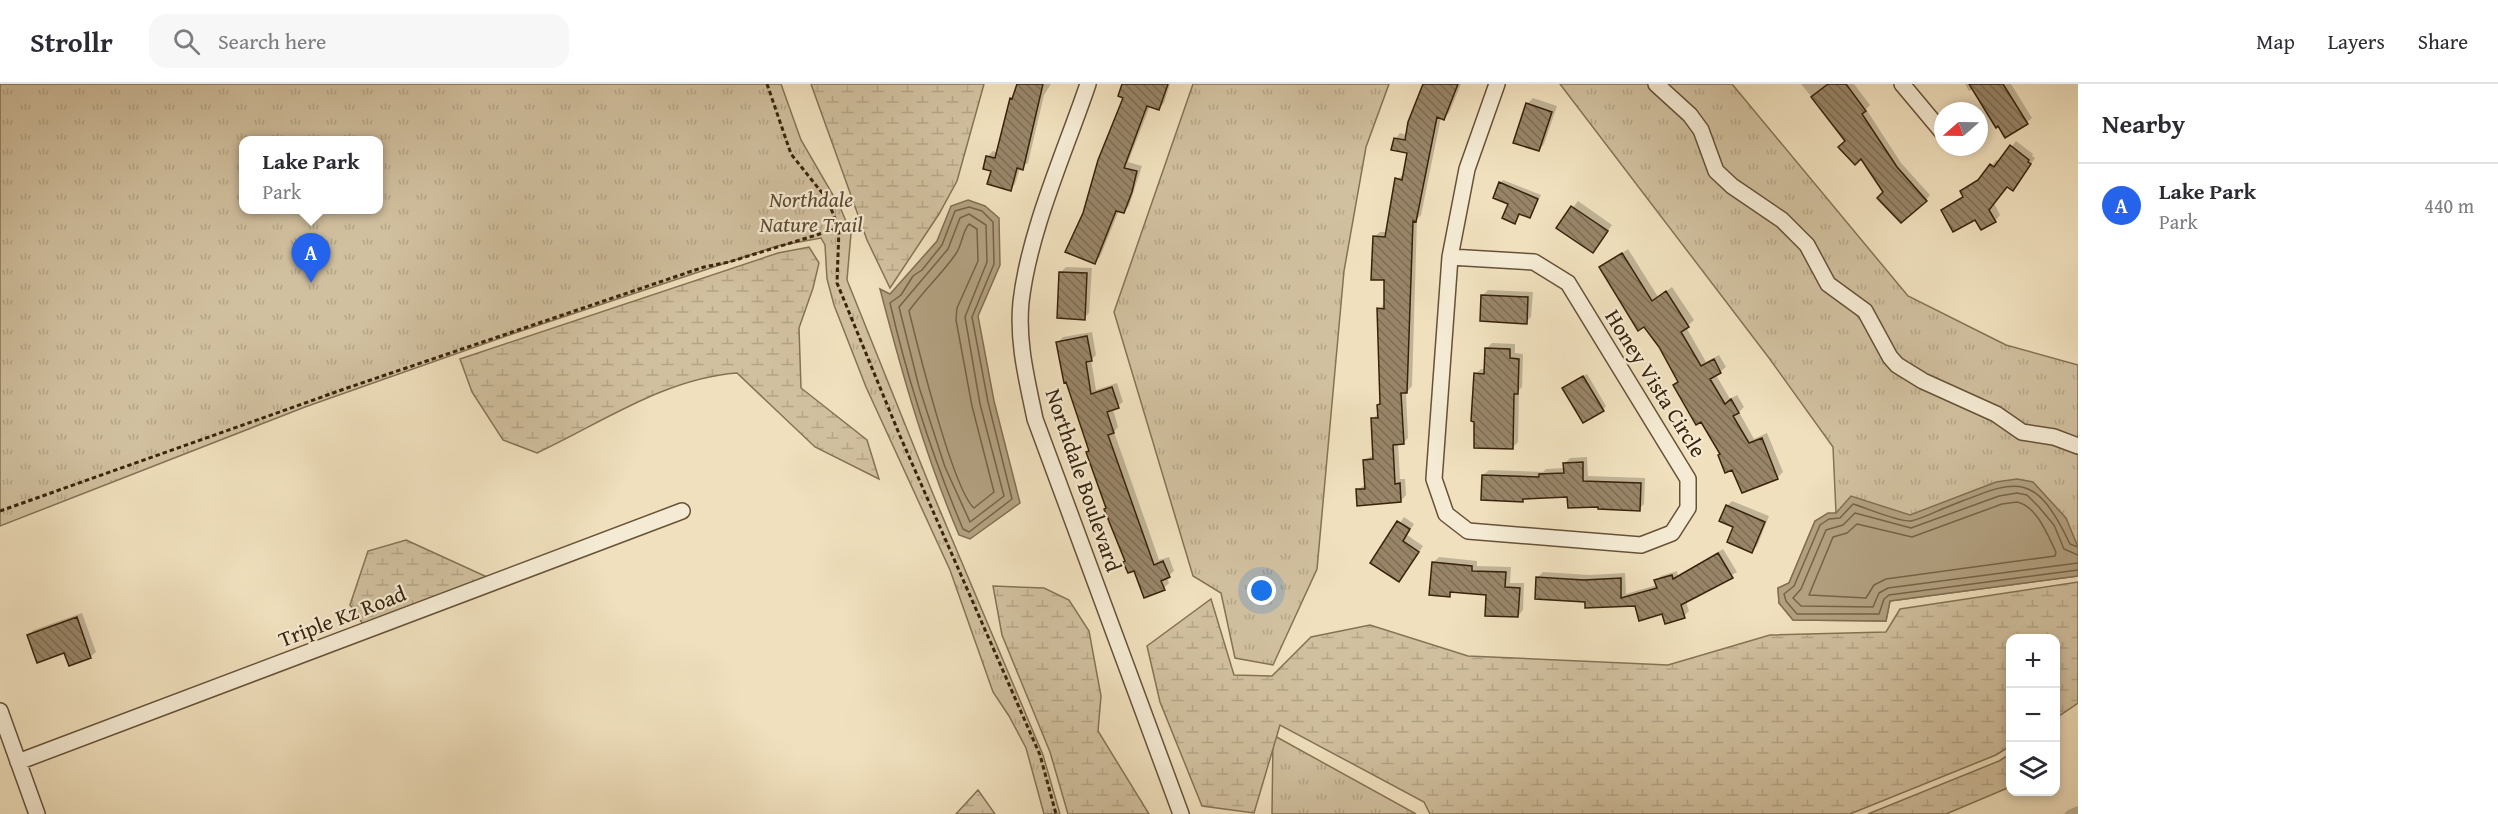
<!DOCTYPE html>
<meta charset="utf-8">
<style>
body{margin:0;font-family:"Gentium Book Plus",serif;background:#f7f7f7;color:#2b2b33}
.controls{position:absolute;right:18px;bottom:18px;display:grid;overflow:hidden;border-radius:12px;box-shadow:0 3px 9px #0003}
.controls button{width:54px;height:54px;display:grid;place-items:center;padding:0;border:0;border-bottom:2px solid #e1e1e2;background:#fff;color:#2b2b33;font:30px sans-serif}
.compass{position:absolute;left:1934px;top:18px;width:54px;height:54px;border-radius:50%;background:#fff;box-shadow:0 3px 9px #0003;rotate:250deg}
.you{position:absolute;left:1262px;top:507px;width:21px;height:21px;margin:-15px;border:4px solid #fff;border-radius:50%;background:#1a73e8;box-shadow:0 0 0 9px #1a73e833}
.badge{display:grid;place-items:center;width:39px;height:39px;border-radius:50%;background:#2563eb;color:#fff;font-size:20px;font-weight:700}
.pin{position:absolute;translate:-50% -50px;filter:drop-shadow(0 2px 3px #0008)}
.pin::after{content:'';position:absolute;top:32px;width:21px;height:18px;background:inherit;clip-path:polygon(0 0,100% 0,50% 100%)}
.popup{position:absolute;left:239px;top:52px;width:144px;height:78px;box-sizing:border-box;display:grid;place-content:center;border-radius:12px;background:#fff;filter:drop-shadow(0 2px 4px #0005);font-size:20px;white-space:nowrap;color:#7c7c81}
.popup b{font-size:22px;color:#2b2b33}
.popup::after{content:'';position:absolute;left:50%;top:100%;margin-left:-12px;border:12px solid transparent;border-top-color:#fff}
.list{margin:0;padding:0;list-style:none}
h2{display:flex;justify-content:space-between;align-items:center;height:78px;margin:0;padding:0 24px;font-size:26px}
h2 small{font-size:20px;font-weight:400;color:#7c7c81}
.list li{display:grid;grid-template-columns:39px 1fr auto;gap:18px;align-items:center;box-sizing:border-box;height:84px;padding:0 24px;border-top:2px solid #e1e1e2}
.list b{display:block;font-size:22px;white-space:nowrap}
.list p{margin:0;font-size:20px;white-space:nowrap;color:#7c7c81}
.list em{font-size:20px;font-style:normal;color:#7c7c81}
.icon{flex:none;width:33px;height:33px;fill:none;stroke:currentColor;stroke-width:2;stroke-linecap:round;stroke-linejoin:round}
.map{position:relative;flex:none;width:2078px;height:730px;overflow:hidden}
header{display:flex;align-items:center;gap:36px;box-sizing:border-box;height:84px;padding:0 30px;background:#fff;border-bottom:2px solid #e1e1e2}
header strong{font-size:28px}
nav{display:flex;gap:33px;margin-inline-start:auto;font-size:21px}
.search{width:420px;height:54px;background:#f7f7f7;display:flex;align-items:center;gap:15px;box-sizing:border-box;padding:0 21px;border-radius:18px;color:#7c7c81;font-size:22px}
main{display:flex}
aside{flex:1;background:#fff}
.map>svg:first-child{display:block}
.grass{fill:url(#grass-tufts);stroke:#857255;stroke-width:1.5;fill-rule:evenodd}
.wetland{fill:url(#wetland-marsh);stroke:#857255;stroke-width:1.5}
.water{fill:#b2a080;stroke:#826e51;stroke-width:1.5}
.shadow{fill:#0003}
.lines{fill:none;stroke-linecap:round;stroke-linejoin:round}
.shore{stroke:#766246;stroke-width:1.5}
.building{fill:url(#building-back-hatch);stroke:#39230b;stroke-width:1.5}
.minor-casing{stroke:#675238;stroke-width:18}
.path{stroke:#39230b;stroke-width:3;stroke-dasharray:4.5 3;stroke-linecap:butt}
.minor{stroke:#f5ebd4;stroke-width:15}
.labels{text-anchor:middle;dominant-baseline:central;stroke-width:4.5;stroke-linejoin:round;paint-order:stroke}
.park-label{font-size:22px;font-style:italic;fill:#5f4a30;stroke:#f5ebd4}
.street-label{font-size:22px;fill:#39230b;stroke:#f5ebd4}
</style>
<header>
<strong>Strollr</strong>
<div class="search"><svg class="icon" aria-label="search" viewBox="0 0 24 24"><circle cx="10" cy="10" r="6"/><path d="M15 15l6 6"/></svg>Search here</div>
<nav><a>Map</a><a>Layers</a><a>Share</a></nav>
</header>
<main>
<div class="map">
<svg width="2078" height="730" viewBox="0 0 2078 730">
<defs>
<pattern id="grass-tufts" width="24" height="20" patternUnits="userSpaceOnUse" patternTransform="scale(1.5)"><rect width="24" height="20" fill="#d1c09f"/><path d="M3 7l-1-3M5 7V3M7 7l1-3M15 17l-1-3M17 17v-4M19 17l1-3" fill="none" stroke="#b4a588"/></pattern>
<pattern id="wetland-marsh" width="20" height="14" patternUnits="userSpaceOnUse" patternTransform="scale(1.5)"><rect width="20" height="14" fill="#d1c09f"/><path d="M1 5h8M5 5V1M11 12h8M15 12V8" fill="none" stroke="#b4a588"/></pattern>
<pattern id="building-back-hatch" width="6" height="6" patternUnits="userSpaceOnUse" patternTransform="scale(1.5)"><rect width="6" height="6" fill="#988568"/><path d="M-1 5l2 2M0 0l6 6M5-1l2 2" fill="none" stroke="#7d6c54"/></pattern>
</defs>
<rect width="100%" height="100%" fill="#f0e0bd"/>
<filter id="stains"><feTurbulence type="fractalNoise" baseFrequency=".00333" numOctaves="4"/><feColorMatrix values="0 0 0 0 .2 0 0 0 0 .09 0 0 0 0 .02 0 0 0 .5 -.17"/></filter>
<radialGradient id="worn" r=".72"><stop offset=".6" stop-color="#630" stop-opacity="0"/><stop offset="1" stop-color="#630" stop-opacity=".3"/></radialGradient>
<path class="grass" d="M0,0h781l20,56 39,67 11,26 -4,47 86,214 110,261 17,59h-16l-18,-66 -17,-32 -16,-24 -43,-122 -84,-183 -32,-82 -7,-26 -2,-34 -4,-7 -44,8 -259,86 -213,75 -305,119zM378,56v69h-134v-69z
M1193,0h196l-23,63 -22,124 -27,298 -44,96 -38,-7 -14,-65 -28,-17 -79,-264z
M1560,0h172l176,212 98,49 72,20v211l-188,25 -4,20 -93,-1 -14,-17 -1,-15 11,-5 26,-62 21,-8 -3,-66 -64,-89z
M1273,651l143,79h-144z"/>
<path class="wetland" d="M811,0h173l-27,97 -18,33 -49,74 -23,-48z
M809,163l10,16 -6,25 -14,40 2,60 66,52 12,39 -64,-32 -78,-74c-71,5 -136,50 -200,80l-34,-13 -31,-48 -12,-33 318,-106z
M406,456l81,37 -124,47 -13,-19 18,-54z
M2078,498v121l-22,15v-80h-46v108l-14,9 -146,59h-420l-6,-12 -144,-77 -26,88 -52,-7 -42,-104 -13,-56 64,-47 23,76 38,1 39,-39 59,-12 98,31 200,9 102,-30 116,-3 14,-23z
M993,502l51,2 25,12 20,31 12,65 -3,35 51,83h-81l-18,-62 -48,-117z
M2010,670v33l-64,27h-78l131,-53z
M978,706l17,24h-39z"/>
<path class="water" d="M968,116l17,6 14,12 1,47 -22,51 16,85 26,102 -50,36 -11,-4c-34,-80 -57,-162 -79,-246l10,5 47,-53 14,-35z
M2017,395l16,3 33,36 12,29v29l-188,25 -4,20 -93,-1 -14,-17 -1,-15 11,-5 26,-62 13,-8h8l15,-17 59,19 86,-33z"/>
<path class="shadow" d="M1018,0h33l-7,11 -16,68 -8,5 -5,16 -5,5 -17,-19 -5,-14 5,-5 5,2 13,-54z
M1124,0h46l-6,19 -6,6 -8,-3 -22,56 14,4 -13,40 -5,5 -5,-1 -19,47 -6,5 -10,-49 41,-116z
M1425,0h36l-12,29 -6,5 -2,-1 -20,98 -4,4 -5,167 -6,7 2,45 -5,5h-5l2,36h5l1,16 -5,6 -44,-11 9,-6 -2,-24 10,-5 -2,-36 7,-6 2,-10 -2,-94 5,-5 2,-25 -12,-42 6,-5h7l10,-53 8,-5 4,-22 -14,-13 5,-6 7,2z
M1801,0h53l16,21 -4,4 35,54 29,32 -4,5 -41,-8 -24,-35z
M1965,0h46l21,34 -5,4 -54,-33 -4,2z
M1533,14l24,8 -13,38 -5,6 -12,-46z
M2016,57l17,13 -1,2 3,2 -17,26 -5,6 -5,-4 -14,17 6,12 -5,6 -14,7 -5,-10 -34,-8 22,-14 -3,-5 22,-14 13,-17 4,2z
M1503,96l38,15 -11,22 -9,-4 -6,9 -15,-39z
M1578,117l34,24 -19,26 -35,-23z
M1628,165l30,48 14,-10 22,33 -8,7 20,35 13,-7 7,12 -10,8 14,24 7,-4 7,12 -5,5 15,27 13,-6 16,39 -6,6 -44,-10 -73,-122 -59,-78z
M1066,183l26,1 -3,45 -5,5 -23,-46z
M1488,206l45,2 -2,25 -5,5 -44,-26z
M1092,248l4,23 -5,5 5,30 21,-7 6,19 -10,7 5,18 -4,5 45,128 10,-3 5,14 -7,6 2,6 -5,5 -29,-19 -6,2 -23,-62 2,-2 -50,-165 5,-5z
M1492,259l23,1v9l8,1 -1,33 -3,3 -1,52 -5,5 -38,-73 6,-5h5l1,-21z
M1587,290l19,32 -3,4 -36,-25z
M1587,373l1,19 57,2 -1,26 -5,5 -40,-3 -30,-10 -47,4 -39,-25 6,-5 54,2 3,-3 19,-1v-5l5,-5z
M1732,417l37,15 -12,30 -6,6 -16,-26 -8,-20z
M1404,433l10,7 -7,11 16,11 -19,29 -32,-13z
M1723,465l14,23 -51,29 3,10 -5,5 -48,-11 -49,-5 -49,-23 5,-5 47,3 35,-2 1,21 31,-9 -1,-4 5,-5 16,-5 1,5z
M1439,473l38,4v5l34,1 -1,16h14l-1,27 -5,6 -31,-22 -33,-3 -5,4 -16,-32z
M82,529l14,39 -6,5 -25,-6 -37,-16 6,-5z
M2078,722v8h-14l4,-4z"/>
<g class="lines">
<path class="shore" d="M969,123l13,4 11,11 1,42 -22,53 16,85 24,97 -43,33 -6,-3c-31,-73 -55,-148 -73,-226l11,-8 12,-19 9,-6 20,-25 13,-34z
M969,130l17,11 1,37 -22,55 15,87 24,92 -34,26 -25,-55 -26,-80 -20,-80 49,-58 12,-31z
M969,140l8,5 1,32 -21,47 -1,12 16,86 22,86 -20,16c-21,-18 -57,-164 -65,-197 14,-20 32,-36 46,-56 7,-9 7,-23 14,-31z
M2017,418c20,4 31,34 39,50l-1,4 -169,23 -12,6 -8,13 -57,-3 24,-58 14,-4 10,-9 55,13 90,-33z
M2078,463l-8,-3c-38,-80 -57,-62 -128,-35 -9,4 -21,10 -31,12 -13,1 -44,-13 -58,-17l-13,14 -11,1 -9,6 -26,61 -10,8 2,7 11,13h82l5,-15 5,-4 189,-25
M2078,471l-14,-6 -10,-24 -16,-19 -11,-11 -10,-2 -18,3 -88,32 -56,-15 -12,12 -17,5 -25,59 -8,9 8,8 72,1 6,-14 9,-5 190,-25"/>
</g>
<path class="building" d="M1017,0h26l-20,86 -6,-2 -6,23 -24,-7 4,-13 -8,-2 3,-13 9,2 15,-60 2,1z
M1122,0h46l-9,26 -12,-4 -23,62 13,3 -5,21 -8,21 -8,-2 -21,53 -30,-12 18,-39 15,-53 25,-62 -5,-2z
M1423,0h35l-14,36 -7,-3 -21,105 -3,-1 -6,172h-6l3,51 -11,1 2,39 5,-1 1,19 -44,4 -1,-17h9l-2,-29 10,-1 -2,-41h7l-1,-13 3,-1 -3,-96 7,1v-29h-13l2,-44 12,1 10,-59 7,2 5,-27 -16,-3 3,-12 11,2 3,-18z
M1828,0h18l20,27 -4,3 35,53 30,34 -26,22 -24,-25 6,-6 -22,-33 -6,6 -17,-18 7,-6 -34,-44z
M1969,0h34l25,40 -23,14 -7,-12 -2,2z
M1526,19l26,9 -13,39 -26,-8z
M2010,61l19,15 -1,2 3,2 -18,27 -6,-4 -18,23 7,12 -15,8 -6,-10 -22,12 -12,-22 22,-13 -3,-6 18,-11 12,-16 4,3z
M1499,98l39,17 -8,19 -11,-4 -4,10 -13,-6 6,-14 -15,-6z
M1571,122l37,25 -15,22 -37,-25z
M1622,169l30,48 14,-10 23,36 -8,5 20,34 13,-7 7,14 -11,6 15,25 6,-5 8,14 -6,3 16,27 13,-5 16,41 -36,14 -10,-23 -7,3 -7,-18 2,-1 -19,-32 -5,3 -23,-40 5,-3 -19,-35 -15,-20 -6,4 -39,-64z
M1059,188l28,1 -2,47 -28,-2z
M1481,211l47,2 -1,27 -47,-3z
M1087,252l5,25 -6,1 5,32 21,-7 7,21 -12,4 7,21 -6,2 46,130 9,-4 7,16 -9,4 4,9 -21,8 -10,-27 -6,2 -5,-11 2,-1 -21,-52 2,-1 -20,-56 3,-1 -23,-69 -2,1 -8,-41z
M1485,264l25,1v9l9,1 -1,35h-4l-1,55 -39,-1v-26l-3,-1 3,-48 10,1z
M1583,292l21,35 -21,12 -21,-35z
M1583,378v19l58,2 -1,28 -42,-2v-2l-30,1 -1,-11 -44,2v3l-42,-2 1,-25 57,2v-3l25,-1 -1,-10z
M1726,421l39,17 -13,31 -25,-11 6,-15 -14,-6z
M1397,437l13,8 -7,12 16,11 -20,30 -29,-19z
M1718,469l15,25 -52,27 4,13 -20,6 -3,-10 -23,7 -4,-15 -50,2v-6l-50,-3 1,-22 48,3 37,-2v20l36,-10 -3,-8 18,-5 1,4z
M1432,478l40,4v5l34,1 -1,15 15,1 -2,29 -33,-1 1,-21 -36,-3v5l-21,-2z
M77,533l14,41 -22,8 -5,-13 -27,10 -10,-28z"/>
<g class="lines">
<defs>
<path id="minor" d="M1088,0c-23,68 -59,147 -67,218 -4,40 6,78 14,117l146,395
M1656,0l34,31 11,15 15,41 16,15 50,34 25,25 21,39 37,27 25,46 7,8 26,16 73,33 26,18 32,5 24,9
M1902,0l41,49
M1450,173l84,5 34,21 120,196v29l-16,25 -31,12 -173,-14 -22,-17 -12,-35 16,-222 17,-88 30,-85
M0,627l37,103
M18,678l664,-251"/>
</defs>
<use href="#minor" class="minor-casing"/>
<path class="path" d="M767,0l24,70 36,45 12,29 -2,55 63,153 140,319 16,59
M0,427l350,-124 354,-120 25,-5 110,-34"/>
<use href="#minor" class="minor"/>
</g>
<g class="labels">
<g class="park-label">
<text x="811" y="115">Northdale<tspan x="811" dy="25">Nature Trail</tspan></text>
</g>
<g class="street-label">
<text transform="translate(1656 299) rotate(58)">Honey Vista Circle</text>
<text transform="translate(1084 396) rotate(71)">Northdale Boulevard</text>
<text transform="translate(342 532) rotate(-21)">Triple Kz Road</text>
</g>
</g>
<rect width="100%" height="100%" filter="url(#stains)"/>
<rect width="100%" height="100%" fill="url(#worn)"/>
</svg>
<div class="controls">
<button>+</button>
<button>−</button>
<button><svg class="icon" aria-label="layers" viewBox="0 0 24 24"><path d="M12 4l9 5-9 5-9-5zM3 14l9 5 9-5"/></svg></button>
</div>
<svg class="compass" viewBox="-18 -18 36 36"><path d="M0-13l5 13h-10z" fill="#e53935"/><path d="M0 13l5-13h-10z" fill="#7c7c81"/></svg>
<div class="you"></div>
<div class="pin badge" style="left:311px;top:199px">A</div>
<div class="popup"><b>Lake Park</b>Park</div>
</div>
<aside>
<h2>Nearby<small></small></h2>
<ul class="list">
<li><span class="badge">A</span><div><b>Lake Park</b><p>Park</p></div><em>440 m</em></li>
</ul>
</aside>
</main>
